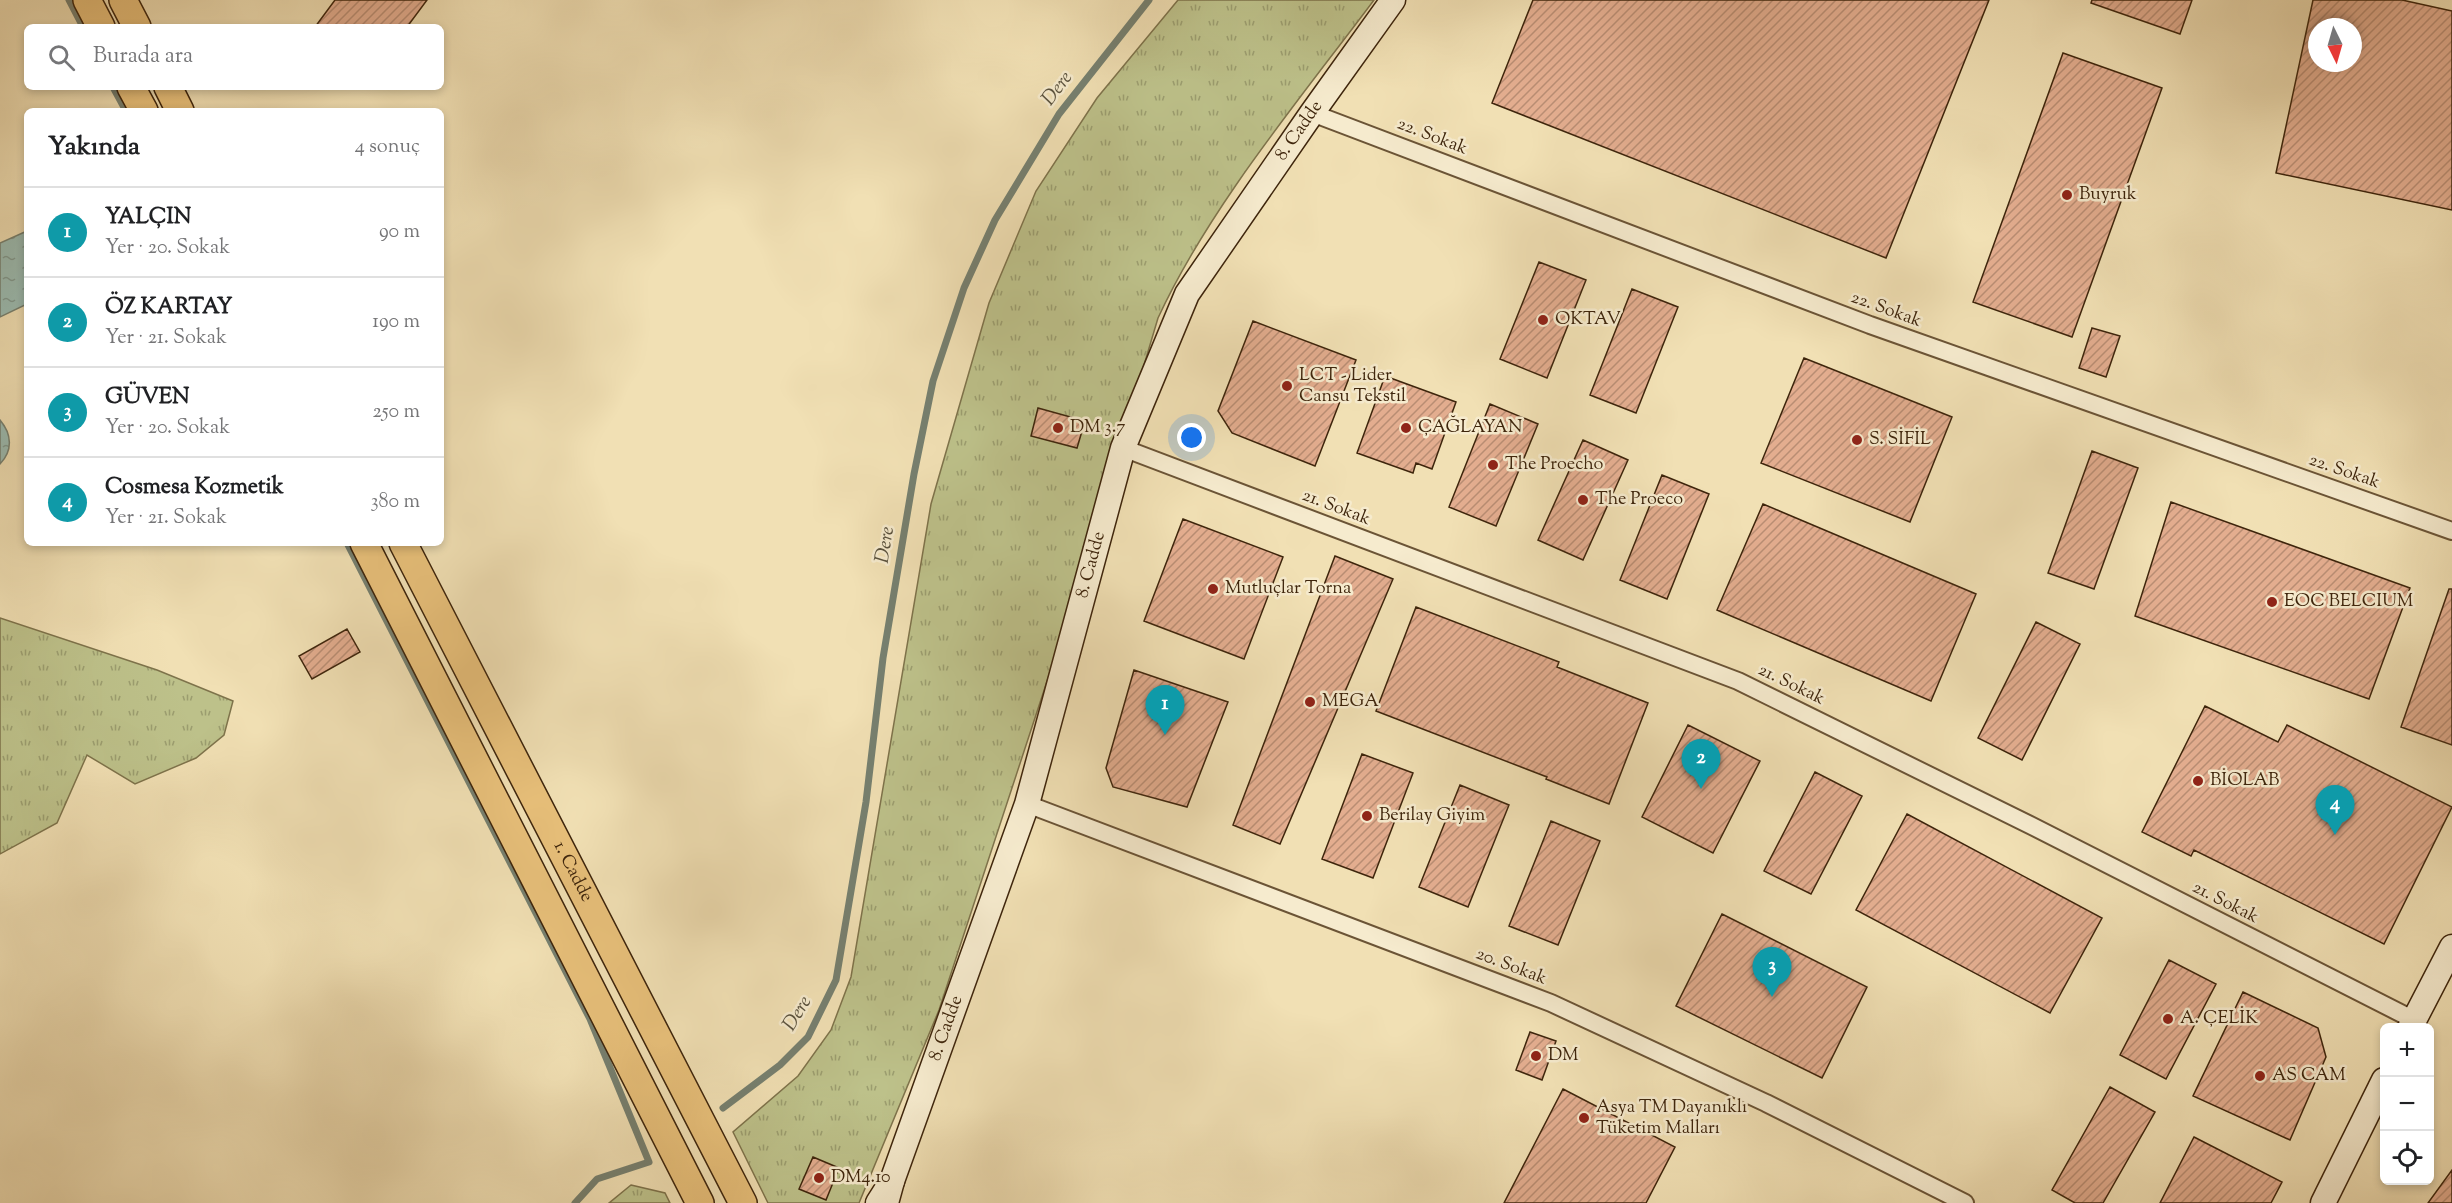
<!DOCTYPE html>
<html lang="tr">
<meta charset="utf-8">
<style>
body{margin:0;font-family:"Sorts Mill Goudy",serif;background:#f2f2f2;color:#202124}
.controls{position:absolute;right:18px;bottom:18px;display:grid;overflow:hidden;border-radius:9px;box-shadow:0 3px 9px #0003}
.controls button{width:54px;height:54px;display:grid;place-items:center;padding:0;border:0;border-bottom:2px solid #e0e0e0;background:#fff;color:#202124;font:30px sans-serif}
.compass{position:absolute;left:2308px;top:18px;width:54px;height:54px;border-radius:50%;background:#fff;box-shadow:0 3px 9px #0003;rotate:175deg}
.you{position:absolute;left:1192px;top:438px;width:21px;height:21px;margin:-15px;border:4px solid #fff;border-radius:50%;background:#1a73e8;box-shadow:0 0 0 9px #1a73e833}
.badge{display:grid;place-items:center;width:39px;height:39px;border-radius:50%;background:#8f2418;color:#fff;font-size:20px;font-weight:700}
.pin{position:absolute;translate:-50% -50px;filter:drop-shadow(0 2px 3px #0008)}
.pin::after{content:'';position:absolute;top:32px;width:21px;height:18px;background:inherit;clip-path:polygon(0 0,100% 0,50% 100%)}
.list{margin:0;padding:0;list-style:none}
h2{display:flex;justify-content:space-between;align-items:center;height:78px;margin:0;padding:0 24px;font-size:26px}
h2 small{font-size:20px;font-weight:400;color:#757577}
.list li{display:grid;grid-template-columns:39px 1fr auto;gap:18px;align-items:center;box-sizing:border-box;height:90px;padding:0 24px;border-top:2px solid #e0e0e0}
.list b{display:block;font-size:22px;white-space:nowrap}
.list p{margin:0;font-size:20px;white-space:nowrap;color:#757577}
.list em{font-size:20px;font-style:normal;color:#757577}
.icon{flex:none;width:33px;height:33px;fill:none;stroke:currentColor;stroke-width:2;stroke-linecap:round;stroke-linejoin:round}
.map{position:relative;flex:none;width:2452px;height:1203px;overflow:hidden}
.search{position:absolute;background:#fff;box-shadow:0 3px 9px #0003;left:24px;top:24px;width:420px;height:66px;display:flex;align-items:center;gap:15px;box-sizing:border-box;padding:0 21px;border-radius:9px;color:#757577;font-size:22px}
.panel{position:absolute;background:#fff;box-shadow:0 3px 9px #0003;left:24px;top:108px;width:420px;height:438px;border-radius:9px}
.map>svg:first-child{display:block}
.grass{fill:url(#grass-tufts);stroke:#7e734b;stroke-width:1.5}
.water{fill:url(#water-ripples);stroke:#768070;stroke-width:1.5}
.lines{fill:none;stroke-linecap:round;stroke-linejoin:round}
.stream{stroke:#768070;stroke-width:7}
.building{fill:url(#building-hatch);stroke:#3e250c;stroke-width:1.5;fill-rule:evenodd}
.street-casing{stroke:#6b5436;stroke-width:20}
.secondary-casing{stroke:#3e250c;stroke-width:27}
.primary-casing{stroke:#3e250c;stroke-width:30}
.street{stroke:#f6ebce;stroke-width:16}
.secondary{stroke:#f6ebce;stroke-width:24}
.primary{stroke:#e8c07a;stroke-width:27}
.poi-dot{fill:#8f2418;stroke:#f6ebce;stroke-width:2}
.labels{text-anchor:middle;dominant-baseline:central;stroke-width:5;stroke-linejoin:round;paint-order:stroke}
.street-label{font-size:18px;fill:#3e250c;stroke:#f6ebce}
.poi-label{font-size:18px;fill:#3e250c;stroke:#f6ebce;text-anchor:start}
.water-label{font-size:20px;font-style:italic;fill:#5a523e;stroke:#f6ebce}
</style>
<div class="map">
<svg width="2452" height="1203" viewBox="0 0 2452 1203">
<defs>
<pattern id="grass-tufts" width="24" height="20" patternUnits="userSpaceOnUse" patternTransform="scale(1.5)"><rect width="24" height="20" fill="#bdc18a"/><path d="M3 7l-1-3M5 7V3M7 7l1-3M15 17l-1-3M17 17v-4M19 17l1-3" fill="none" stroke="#9b9d6f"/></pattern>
<pattern id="water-ripples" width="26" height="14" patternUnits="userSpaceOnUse" patternTransform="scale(1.5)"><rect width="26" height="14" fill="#9bbcb2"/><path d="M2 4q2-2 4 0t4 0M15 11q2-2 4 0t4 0" fill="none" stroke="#80998f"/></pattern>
<pattern id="building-hatch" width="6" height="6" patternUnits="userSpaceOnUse" patternTransform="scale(1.5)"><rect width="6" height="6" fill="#e3ad8f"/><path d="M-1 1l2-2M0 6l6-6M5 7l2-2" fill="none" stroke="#b98d73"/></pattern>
</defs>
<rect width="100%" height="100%" fill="#f1e0b4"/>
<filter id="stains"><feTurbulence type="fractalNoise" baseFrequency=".00333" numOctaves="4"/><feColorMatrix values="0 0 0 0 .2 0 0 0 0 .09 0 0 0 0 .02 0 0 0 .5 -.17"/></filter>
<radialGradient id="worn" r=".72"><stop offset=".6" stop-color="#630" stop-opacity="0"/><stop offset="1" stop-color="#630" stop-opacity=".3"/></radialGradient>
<path class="grass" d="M1178,0h196c-74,99 -164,206 -216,318l-81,272 -138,420 -80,193h-91l-35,-71 65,-56 33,-46 20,-53 80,-473 58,-201 47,-112 61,-93z
M0,618l157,52 76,31 -9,34 -28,23 -61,26 -48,-29 -30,68 -57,31z
M631,1185l34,8 5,10h-61z"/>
<path class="water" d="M27,231v73l-27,13v-74z
M0,420c12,14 13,31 0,44z"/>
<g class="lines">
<path class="stream" d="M69,0l14,27
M113,87l13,24
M347,543l243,476 59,143 -52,17 -22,24
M723,1108l57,-43 28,-28 28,-57 30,-178 17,-144 31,-184 19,-93 31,-93 31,-68 64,-106 90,-114"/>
</g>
<path class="building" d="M335,0h92l-20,27h-92z
M1533,0h456l-103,258 -394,-155z
M2092,0h100l-12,34 -89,-31z
M2313,0h89l50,11v199l-176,-37zM2317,27h36v36h-36z
M2063,53l99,35 -90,249 -99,-35z
M1539,262l47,18 -39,98 -47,-19z
M1632,289l46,18 -42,106 -46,-18z
M1253,321l103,39 -41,106 -83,-33 -14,-22z
M2092,328l28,8 -14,41 -27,-9z
M1804,358l148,59 -42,105 -149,-59z
M1385,376l71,26 -24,67 -16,-6 -3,10 -56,-20z
M1490,404l48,20 -42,102 -47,-19z
M1038,408l47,13 -8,27 -46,-12z
M1583,440l45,20 -45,100 -45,-20z
M2092,451l46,17 -44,121 -46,-16z
M1662,475l47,19 -42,105 -47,-19z
M2171,502l239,86 -41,111 -234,-83z
M1763,504l213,90 -45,107 -214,-91z
M1183,519l100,38 -39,102 -100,-38z
M1335,556l58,23 -113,265 -47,-19z
M2449,589h3v156l-51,-18z
M1416,607l143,55 -2,5 91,36 -39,101 -63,-25 1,-2 -171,-66z
M2036,622l44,22 -58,116 -44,-22z
M347,629l13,23 -48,27 -13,-23z
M1134,670l94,32 -41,105 -74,-20 -7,-19z
M2205,706l73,36 9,-17 165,82 -68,137 -190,-94 -3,6 -49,-24z
M1688,725l72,36 -47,92 -71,-36z
M1362,754l51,19 -40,105 -51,-19z
M1815,772l47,24 -51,98 -47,-23z
M1460,785l49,20 -41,102 -49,-20z
M1907,814l195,104 -52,95 -194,-103z
M1551,821l49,20 -42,104 -49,-19z
M1722,914l145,73 -45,91 -146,-72z
M2169,960l47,24 -50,95 -46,-24z
M2243,992l75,36 8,29 -36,83 -97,-44z
M1530,1032l26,9 -14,39 -26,-10z
M2110,1087l45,25 -52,91h-28l-23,-13z
M1563,1089l112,58 -29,56h-142z
M2194,1137l88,45 -11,21h-111z
M813,1157l26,11 -13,32 -27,-11z
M2452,1170v33h-24z"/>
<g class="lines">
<defs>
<path id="street" d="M1312,113l558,212 582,206
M1123,448l615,233 294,145 382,194
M1027,804l524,199 215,100 199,100"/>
<g id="secondary">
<path d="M2410,1028l42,-81"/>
<path id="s1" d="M892,1181l135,-377 96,-356 64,-154 125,-181 81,-113"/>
<path d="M878,1203l14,-22 -6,22"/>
<path d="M2323,1203l61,-123"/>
</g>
<g id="primary">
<path d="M87,0l14,27"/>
<path d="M123,0l14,27"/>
<path d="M131,87l13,24"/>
<path d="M168,87l12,24"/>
<path d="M364,543l336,660"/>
<path id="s2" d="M403,543l340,660"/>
</g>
</defs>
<use href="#street" class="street-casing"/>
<use href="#secondary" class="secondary-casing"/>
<use href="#primary" class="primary-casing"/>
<use href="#street" class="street"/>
<use href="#secondary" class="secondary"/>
<use href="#primary" class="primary"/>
</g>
<g class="poi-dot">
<circle cx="2067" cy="195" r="6"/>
<circle cx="1543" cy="320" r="6"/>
<circle cx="1287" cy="386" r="6"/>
<circle cx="1058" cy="428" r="6"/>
<circle cx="1406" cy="428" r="6"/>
<circle cx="1857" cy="440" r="6"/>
<circle cx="1493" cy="465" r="6"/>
<circle cx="1583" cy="500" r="6"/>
<circle cx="1213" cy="589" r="6"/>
<circle cx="2272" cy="602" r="6"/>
<circle cx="1310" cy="702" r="6"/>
<circle cx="2198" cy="781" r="6"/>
<circle cx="1367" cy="816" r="6"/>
<circle cx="2168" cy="1019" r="6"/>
<circle cx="1536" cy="1056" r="6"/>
<circle cx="2260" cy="1076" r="6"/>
<circle cx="1584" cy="1118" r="6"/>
<circle cx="819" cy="1178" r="6"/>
</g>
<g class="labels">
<g class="street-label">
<text stroke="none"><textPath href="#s1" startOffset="1134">8. Cadde</textPath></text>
<text transform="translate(1432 137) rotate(21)">22. Sokak</text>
<text transform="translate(1886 310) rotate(20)">22. Sokak</text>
<text transform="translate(2344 472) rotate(19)">22. Sokak</text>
<text transform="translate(1336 508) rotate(21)">21. Sokak</text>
<text stroke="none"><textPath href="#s1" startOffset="648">8. Cadde</textPath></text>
<text transform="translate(1791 685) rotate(26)">21. Sokak</text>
<text stroke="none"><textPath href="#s2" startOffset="370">1. Cadde</textPath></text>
<text transform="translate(2225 903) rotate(27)">21. Sokak</text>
<text transform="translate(1511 967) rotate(21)">20. Sokak</text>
<text stroke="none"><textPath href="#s1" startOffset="162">8. Cadde</textPath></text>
</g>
<g class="poi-label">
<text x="2079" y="195">Buyruk</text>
<text x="1555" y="320">OKTAV</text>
<text x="1299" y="376">LCT - Lider<tspan x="1299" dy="21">Cansu Tekstil</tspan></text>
<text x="1070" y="428">DM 3.7</text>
<text x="1418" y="428">ÇAĞLAYAN</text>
<text x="1869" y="440">S. SİFİL</text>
<text x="1505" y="465">The Proecho</text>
<text x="1595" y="500">The Proeco</text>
<text x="1225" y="589">Mutluçlar Torna</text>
<text x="2284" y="602">EOC BELCIUM</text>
<text x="1322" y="702">MEGA</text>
<text x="2210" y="781">BİOLAB</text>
<text x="1379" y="816">Berilay Giyim</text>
<text x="2180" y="1019">A. ÇELİK</text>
<text x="1548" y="1056">DM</text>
<text x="2272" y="1076">AS CAM</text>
<text x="1596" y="1108">Asya TM Dayanıklı<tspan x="1596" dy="21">Tüketim Malları</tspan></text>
<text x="831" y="1178">DM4.10</text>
</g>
<g class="water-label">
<text transform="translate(1058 89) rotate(-53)">Dere</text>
<text transform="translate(886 545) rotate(-81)">Dere</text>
<text transform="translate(798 1014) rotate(-59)">Dere</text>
</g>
</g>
<rect width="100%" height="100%" filter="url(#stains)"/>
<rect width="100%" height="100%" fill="url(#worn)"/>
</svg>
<div class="controls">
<button>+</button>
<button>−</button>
<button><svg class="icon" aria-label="locate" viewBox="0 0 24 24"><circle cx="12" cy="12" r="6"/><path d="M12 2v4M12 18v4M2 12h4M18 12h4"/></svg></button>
</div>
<svg class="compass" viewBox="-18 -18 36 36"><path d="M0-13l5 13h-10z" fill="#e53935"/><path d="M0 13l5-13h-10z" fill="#757577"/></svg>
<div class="you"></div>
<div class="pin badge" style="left:1165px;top:735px;background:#0f9aa8">1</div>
<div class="pin badge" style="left:1701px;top:789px;background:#0f9aa8">2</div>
<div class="pin badge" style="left:1772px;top:997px;background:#0f9aa8">3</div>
<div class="pin badge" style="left:2335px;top:835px;background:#0f9aa8">4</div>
<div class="search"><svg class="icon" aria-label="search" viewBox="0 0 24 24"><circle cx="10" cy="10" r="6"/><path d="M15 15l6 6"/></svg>Burada ara</div>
<section class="panel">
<h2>Yakında<small>4 sonuç</small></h2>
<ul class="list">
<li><span class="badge" style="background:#0f9aa8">1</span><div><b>YALÇIN</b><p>Yer · 20. Sokak</p></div><em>90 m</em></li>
<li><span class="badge" style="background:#0f9aa8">2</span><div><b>ÖZ KARTAY</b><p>Yer · 21. Sokak</p></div><em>190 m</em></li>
<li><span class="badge" style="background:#0f9aa8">3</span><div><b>GÜVEN</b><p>Yer · 20. Sokak</p></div><em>250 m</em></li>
<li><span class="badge" style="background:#0f9aa8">4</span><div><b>Cosmesa Kozmetik</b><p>Yer · 21. Sokak</p></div><em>380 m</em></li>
</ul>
</section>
</div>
